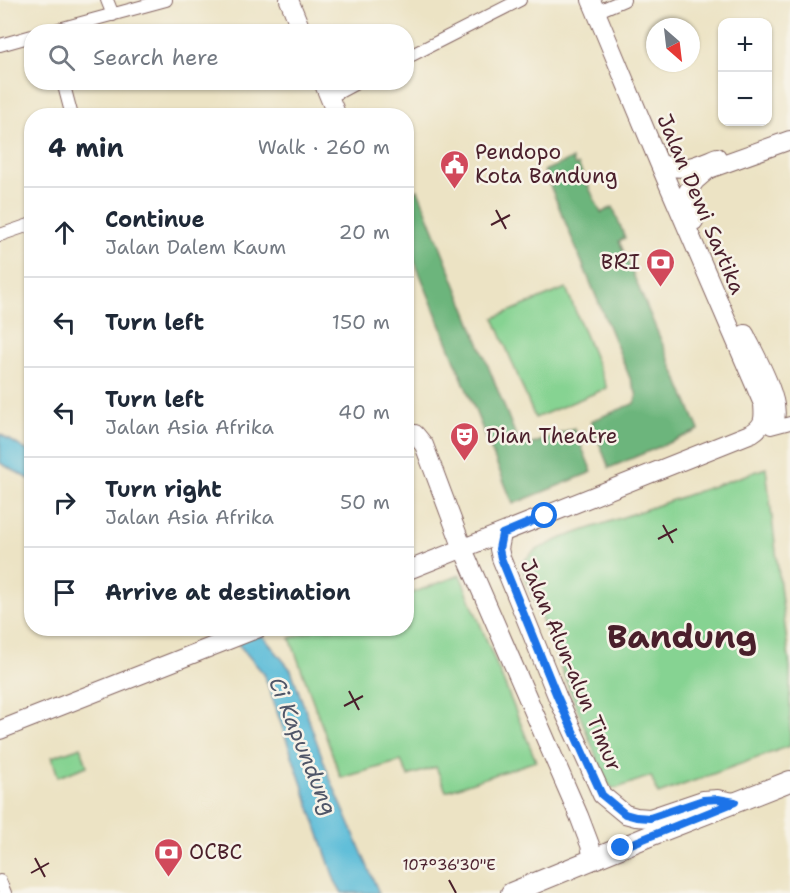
<!DOCTYPE html>
<meta charset="utf-8">
<style>
body{margin:0;font-family:"Shantell Sans",sans-serif;background:#f2f2f3;color:#1f2937}
.controls{position:absolute;right:18px;top:18px;display:grid;overflow:hidden;border-radius:12px;box-shadow:0 2px 4px #0004}
.controls button{width:54px;height:54px;display:grid;place-items:center;padding:0;border:0;border-bottom:2px solid #e0e1e3;background:#fff;color:#1f2937;font:30px sans-serif}
.compass{position:absolute;left:646px;top:18px;width:54px;height:54px;border-radius:50%;background:#fff;box-shadow:0 2px 4px #0004;rotate:152deg}
.stop{position:absolute;width:18px;height:18px;margin:-14px;border:4px solid #1a73e8;border-radius:50%;background:#fff}
.stop.end{background:#1a73e8;border-color:#fff;box-shadow:0 2px 6px #0008}
.list{margin:0;padding:0;list-style:none}
h2{display:flex;justify-content:space-between;align-items:center;height:78px;margin:0;padding:0 24px;font-size:26px}
h2 small{font-size:20px;font-weight:400;color:#747a83}
.list li{display:grid;grid-template-columns:39px 1fr auto;gap:18px;align-items:center;box-sizing:border-box;height:90px;padding:0 24px;border-top:2px solid #e0e1e3}
.list b{display:block;font-size:22px;white-space:nowrap}
.list p{margin:0;font-size:20px;white-space:nowrap;color:#747a83}
.list em{font-size:20px;font-style:normal;color:#747a83}
.icon{flex:none;width:33px;height:33px;fill:none;stroke:currentColor;stroke-width:2;stroke-linecap:round;stroke-linejoin:round}
.map{position:relative;flex:none;width:790px;height:893px;overflow:hidden}
.search{position:absolute;background:#fff;box-shadow:0 2px 4px #0004;left:24px;top:24px;width:390px;height:66px;display:flex;align-items:center;gap:15px;box-sizing:border-box;padding:0 21px;border-radius:24px;color:#747a83;font-size:22px}
.panel{position:absolute;background:#fff;box-shadow:0 2px 4px #0004;left:24px;top:108px;width:390px;height:528px;border-radius:24px}
.map>svg:first-child{display:block}
.green{fill:#86d392;stroke:#68795e;stroke-width:1.5}
.forest{fill:#6cb57c;stroke:#5b6a54;stroke-width:1.5}
.water{fill:#59bbd8;stroke:#526d82;stroke-width:1.5}
.lines{fill:none;stroke-linecap:round;stroke-linejoin:round}
.street-casing{stroke:#836461;stroke-width:14}
.secondary-casing{stroke:#836461;stroke-width:20}
.primary-casing{stroke:#836461;stroke-width:22}
.street{stroke:#fff;stroke-width:12}
.secondary{stroke:#fff;stroke-width:18}
.primary{stroke:#fff;stroke-width:20}
.route{stroke:#1a73e8;stroke-width:8}
.ticks{fill:none;stroke:#4a1f2b;stroke-width:2}
.labels{text-anchor:middle;dominant-baseline:central;stroke-width:5;stroke-linejoin:round;paint-order:stroke}
.poi-label{font-size:21px;fill:#4a1f2b;stroke:#f7f3e8;text-anchor:start}
.street-label{font-size:21px;fill:#4a1f2b;stroke:#f7f3e8}
.water-label{font-size:22px;font-style:italic;fill:#4f5668;stroke:#f7f3e8}
.town-label{font-size:33px;font-weight:bold;fill:#4a1f2b;stroke:#f7f3e8}
.ticks-label{font-size:15px;text-anchor:middle;fill:#4a1f2b;stroke:#f7f3e8;stroke-width:5;stroke-linejoin:round;paint-order:stroke}
</style>
<div class="map">
<svg width="790" height="893" viewBox="0 0 790 893">
<rect width="100%" height="100%" fill="#f7f3e8"/>
<filter id="ink" filterUnits="userSpaceOnUse"><feTurbulence type="fractalNoise" baseFrequency=".0167" numOctaves="2"/><feDisplacementMap in="SourceGraphic" scale="12" xChannelSelector="R" yChannelSelector="G"/><feConvolveMatrix kernelMatrix="1 2 1 2 8 2 1 2 1" color-interpolation-filters="sRGB"/></filter>
<filter id="wash" filterUnits="userSpaceOnUse"><feTurbulence type="fractalNoise" baseFrequency=".008" numOctaves="4" result="noise"/><feDisplacementMap in="SourceGraphic" scale="24" xChannelSelector="R" yChannelSelector="G"/><feGaussianBlur stdDeviation="1.35" result="paint"/><feColorMatrix in="noise" values="0 0 0 0 0 0 0 0 0 0 0 0 0 0 0 0 0 1.4 0 .05"/><feComposite in="paint" operator="in"/></filter>
<g filter="url(#wash)">
<rect width="100%" height="100%" fill="#ece3c4"/>
<path class="green" d="M566,288l41,100 -72,30 -41,-100z
M766,468l24,200v78l-132,48 -7,-18 -34,12h-5l-6,-7 -82,-206 -2,-12 12,-12 28,-13z
M460,575l76,186 -90,30 -10,-24 -28,9 -7,-15 -60,17 -51,-140 27,-9 89,-1 1,-33z
M81,747l6,19 -29,11 -6,-20z"/>
<path class="forest" d="M572,159l3,7 3,-2 23,49 12,-6 12,31 -6,3 80,189 -90,38 -18,-47 42,-17 3,-4 1,-5 -93,-224z
M418,190l96,241c4,8 7,13 16,14l44,-17 18,44 -79,32 -106,-262v-47z"/>
<path class="water" d="M0,434l31,19v27l-31,-17z
M225,629h32l34,41 38,106 50,117h-37l-7,-12 -71,-207z"/>
</g>
<g filter="url(#ink)">
<g class="lines">
<defs>
<path id="street" d="M107,0l6,15
M596,12l28,-12
M48,32l118,-32
M0,45l32,-9
M406,58l114,-58
M63,82l9,34
M330,97l28,-15
M0,235l32,-11
M771,428l19,-5
M0,881l5,12"/>
<path id="secondary" d="M289,0l13,32
M323,82l14,34
M659,163c24,10 35,3 58,-6
M694,221l-6,-18v-12l7,-10 14,-12 81,-29
M745,334c9,19 36,66 30,85
M406,433l9,1 9,11 39,104 116,267 11,29 3,14
M502,534l-3,15 2,9 56,138 45,99 23,19 11,3 14,1 53,-18 15,-1 17,3
M406,571l346,-138c13,-8 12,-16 11,-29l-104,-241 -68,-163
M0,730l259,-102"/>
<path id="primary" d="M511,893l136,-56 143,-56"/>
</defs>
<use href="#street" class="street-casing"/>
<use href="#secondary" class="secondary-casing"/>
<use href="#primary" class="primary-casing"/>
<use href="#street" class="street"/>
<use href="#secondary" class="secondary"/>
<use href="#primary" class="primary"/>
</g>
</g>
<g class="lines" filter="url(#ink)">
<path class="route" d="M545,516l-43,18 -3,15 2,9 56,138 45,99 23,19 11,3 14,1 53,-18 15,-1 17,3 -114,46"/>
</g>
<path class="ticks" d="M496,210l10,19M491,225l19,-10M663,525l10,18M658,539l19,-10M349,691l10,19M344,706l19,-10M35,858l10,19M31,873l18,-10M449,880l7,13"/>
<defs>
<symbol id="civic-pin" viewBox="-11 -11 22 30"><path d="M0 17L-7.5 6A9.5 9.5 0 1 1 7.5 6Z" fill="#d1495b" stroke="#f7f3e8"/><path d="M-.6-6.5H3V-4.5H.6V-3L4-1V1h2V6H-6V1h2V-1L-.6-3ZM-1.2 2.5V6h2.4V2.5Z" fill="#fff"/></symbol>
<symbol id="bank-pin" viewBox="-11 -11 22 30"><path d="M0 17L-7.5 6A9.5 9.5 0 1 1 7.5 6Z" fill="#d1495b" stroke="#f7f3e8"/><path d="M-6-4H6V4H-6ZM0-2.3a2.3 2.3 0 1 0 0 4.6a2.3 2.3 0 1 0 0-4.6Z" fill="#fff"/></symbol>
<symbol id="theatre-pin" viewBox="-11 -11 22 30"><path d="M0 17L-7.5 6A9.5 9.5 0 1 1 7.5 6Z" fill="#d1495b" stroke="#f7f3e8"/><path d="M-5-5.5Q0-4 5-5.5V0Q5 5 0 6Q-5 5-5 0ZM-3.3-2.5H-1v1.5H-3.3ZM1-2.5H3.3v1.5H1ZM-2.8 1Q0 5.5 2.8 1Z" fill="#fff"/></symbol>
</defs>
<g fill-rule="evenodd">
<use href="#civic-pin" x="438" y="148" width="33" height="45"/>
<use href="#bank-pin" x="644" y="246" width="33" height="45"/>
<use href="#theatre-pin" x="448" y="420" width="33" height="45"/>
<use href="#bank-pin" x="152" y="836" width="33" height="45"/>
</g>
<g class="labels">
<g class="poi-label">
<text x="475" y="152">Pendopo<tspan x="475" dy="24">Kota Bandung</tspan></text>
<text x="640" y="262" text-anchor="end">BRI</text>
<text x="486" y="436">Dian Theatre</text>
<text x="189" y="852">OCBC</text>
</g>
<g class="street-label">
<text transform="translate(701 204) rotate(67)">Jalan Dewi Sartika</text>
<text transform="translate(571 665) rotate(67)">Jalan Alun-alun Timur</text>
</g>
<g class="water-label">
<text transform="translate(303 746) rotate(68)">Ci Kapundung</text>
</g>
<g class="town-label">
<text x="682" y="636">Bandung</text>
</g>
</g>
<g class="ticks-label">
<text x="449" y="870">107°36'30"E</text>
</g>
</svg>
<div class="controls">
<button>+</button>
<button>−</button>
</div>
<svg class="compass" viewBox="-18 -18 36 36"><path d="M0-13l5 13h-10z" fill="#e53935"/><path d="M0 13l5-13h-10z" fill="#747a83"/></svg>
<div class="stop" style="left:545px;top:516px"></div>
<div class="stop end" style="left:621px;top:848px"></div>
<div class="search"><svg class="icon" aria-label="search" viewBox="0 0 24 24"><circle cx="10" cy="10" r="6"/><path d="M15 15l6 6"/></svg>Search here</div>
<section class="panel">
<h2>4 min<small>Walk · 260 m</small></h2>
<ul class="list">
<li><svg class="icon" aria-label="ahead" viewBox="0 0 24 24"><path d="M12 20V5M6 11l6-6 6 6"/></svg><div><b>Continue</b><p>Jalan Dalem Kaum</p></div><em>20 m</em></li>
<li><svg class="icon" aria-label="left" viewBox="0 0 24 24"><path d="M17 20v-9H6M10 6l-5 5 5 5"/></svg><div><b>Turn left</b></div><em>150 m</em></li>
<li><svg class="icon" aria-label="left" viewBox="0 0 24 24"><path d="M17 20v-9H6M10 6l-5 5 5 5"/></svg><div><b>Turn left</b><p>Jalan Asia Afrika</p></div><em>40 m</em></li>
<li><svg class="icon" aria-label="right" viewBox="0 0 24 24"><path d="M7 20v-9h11M14 6l5 5-5 5"/></svg><div><b>Turn right</b><p>Jalan Asia Afrika</p></div><em>50 m</em></li>
<li><svg class="icon" aria-label="arrive" viewBox="0 0 24 24"><path d="M6 21V4h12l-3 4 3 4H6"/></svg><div><b>Arrive at destination</b></div></li>
</ul>
</section>
</div>
